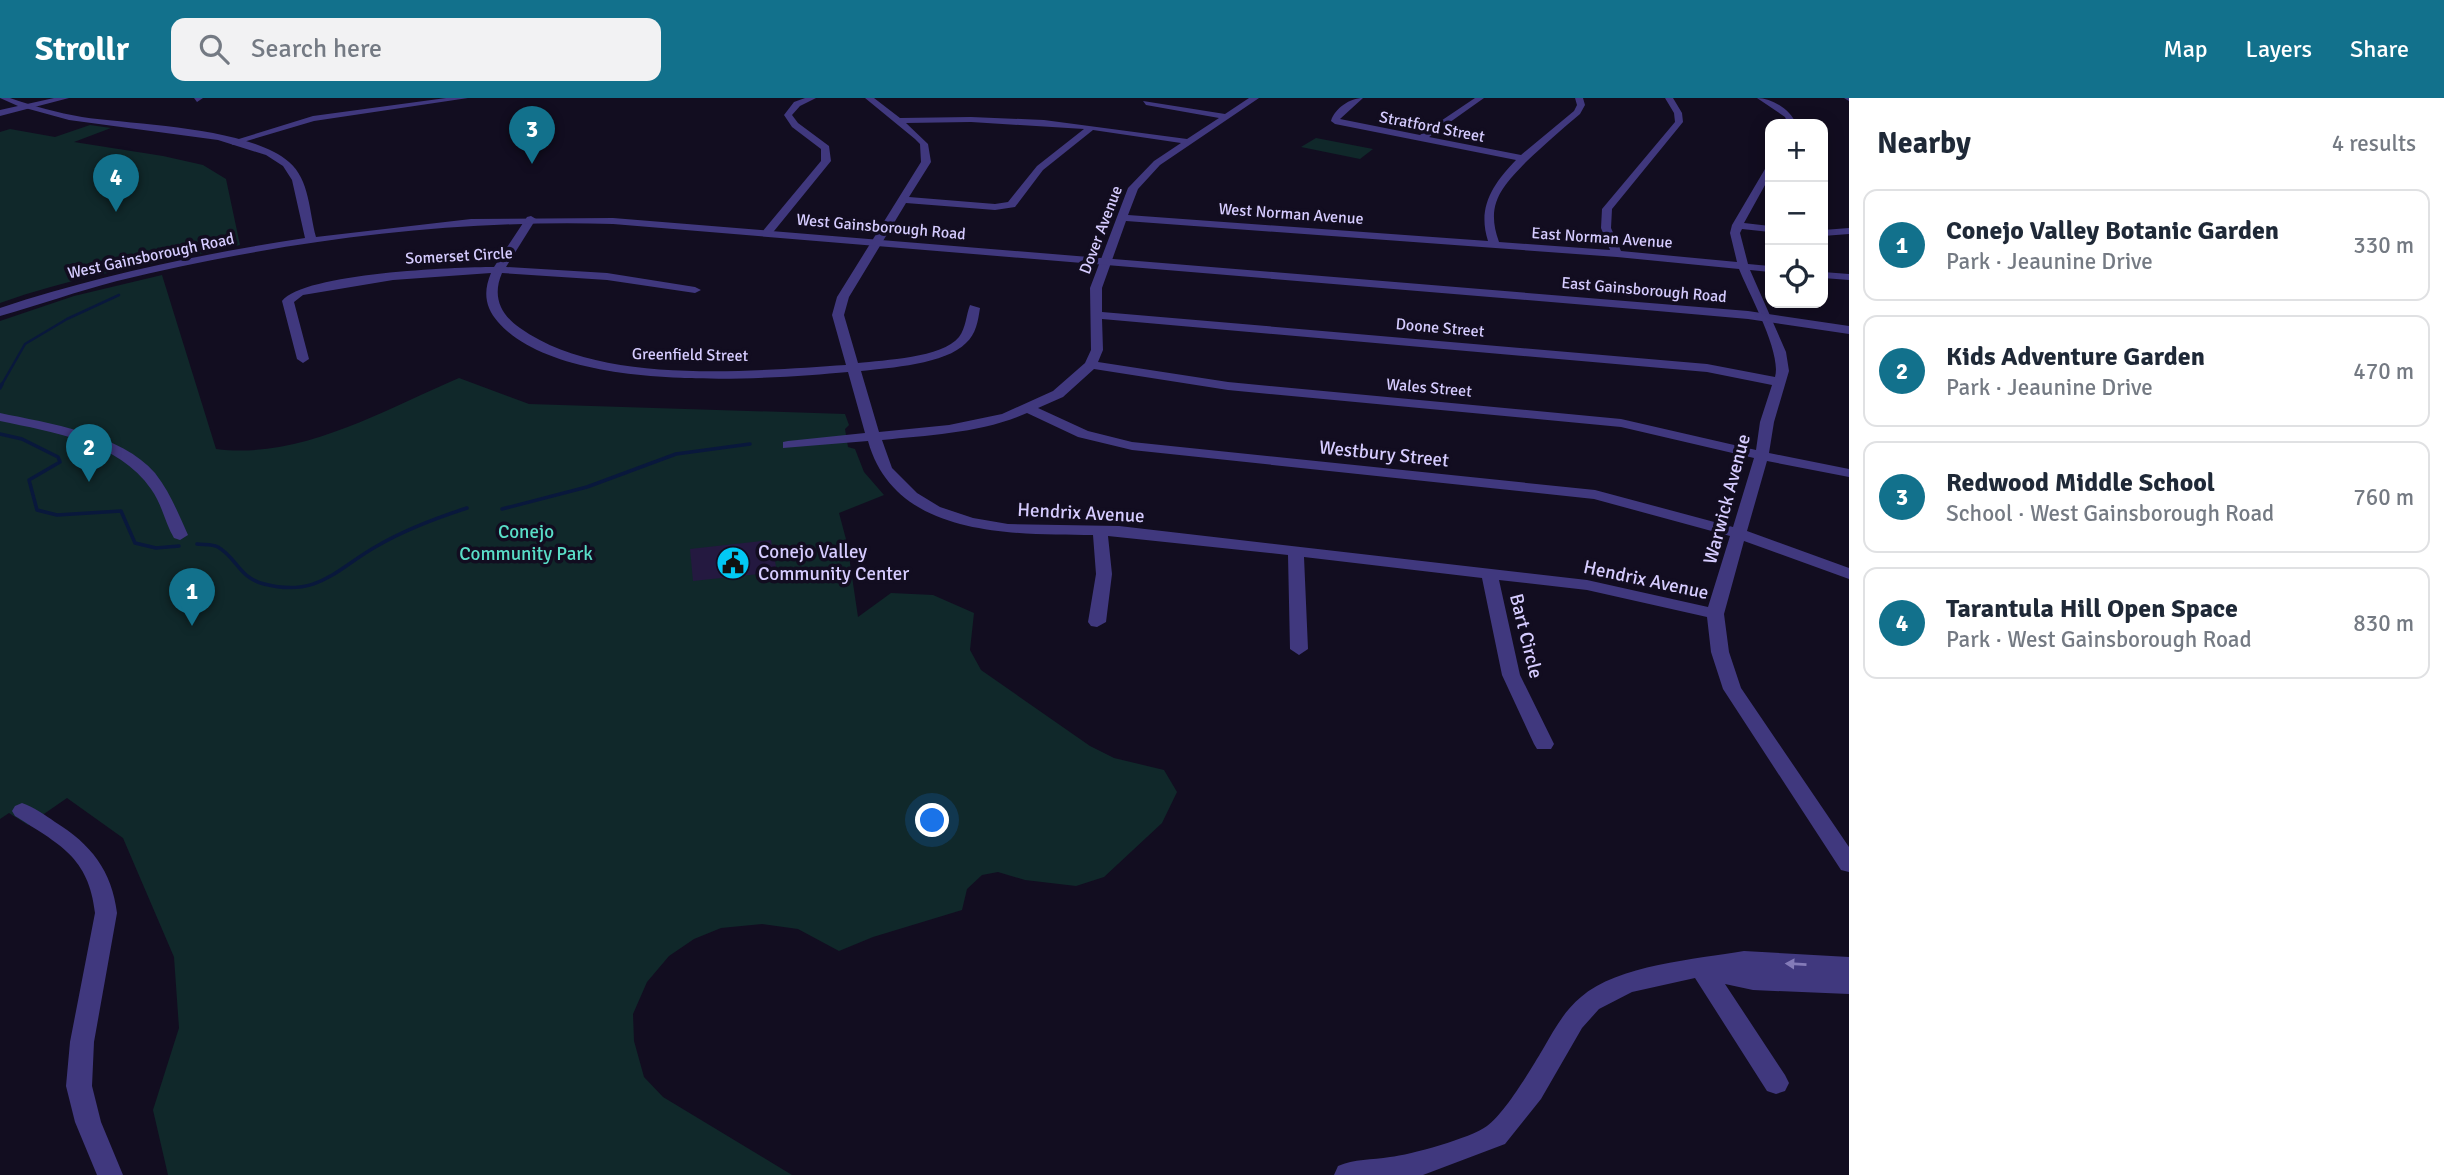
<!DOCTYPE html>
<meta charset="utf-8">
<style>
body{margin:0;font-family:Signika,sans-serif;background:#f2f2f3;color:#1f2937}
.controls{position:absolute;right:21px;top:21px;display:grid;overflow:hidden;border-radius:14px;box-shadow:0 4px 18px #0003}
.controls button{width:63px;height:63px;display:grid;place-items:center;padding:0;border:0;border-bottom:2px solid #e0e1e3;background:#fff;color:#1f2937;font:35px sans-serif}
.you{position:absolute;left:933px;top:723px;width:24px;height:24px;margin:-18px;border:5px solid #fff;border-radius:50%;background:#1a73e8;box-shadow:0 0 0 10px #1a73e833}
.badge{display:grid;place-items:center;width:46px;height:46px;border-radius:50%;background:#12718c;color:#fff;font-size:23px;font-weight:700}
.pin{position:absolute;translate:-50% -58px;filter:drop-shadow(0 2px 4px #0008)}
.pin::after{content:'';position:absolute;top:37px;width:24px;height:21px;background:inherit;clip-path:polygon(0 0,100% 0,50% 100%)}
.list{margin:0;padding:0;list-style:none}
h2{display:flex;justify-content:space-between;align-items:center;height:91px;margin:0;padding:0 28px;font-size:30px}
h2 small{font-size:23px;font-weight:400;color:#747a83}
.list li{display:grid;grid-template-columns:46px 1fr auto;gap:21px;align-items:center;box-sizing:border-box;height:112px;margin:0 14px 14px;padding:0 14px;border:2px solid #e0e1e3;border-radius:14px}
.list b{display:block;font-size:26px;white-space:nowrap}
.list p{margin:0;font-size:23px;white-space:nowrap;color:#747a83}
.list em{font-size:23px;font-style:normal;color:#747a83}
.icon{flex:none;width:38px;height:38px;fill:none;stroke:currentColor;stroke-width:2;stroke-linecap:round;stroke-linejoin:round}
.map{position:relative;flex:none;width:1849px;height:1077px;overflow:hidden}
header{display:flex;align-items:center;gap:42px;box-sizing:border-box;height:98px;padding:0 35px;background:#12718c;color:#fff}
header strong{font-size:33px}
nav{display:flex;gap:38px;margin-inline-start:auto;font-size:24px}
.search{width:490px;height:63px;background:#f2f2f3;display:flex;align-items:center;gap:18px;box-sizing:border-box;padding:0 24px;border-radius:14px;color:#747a83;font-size:26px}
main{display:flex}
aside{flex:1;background:#fff}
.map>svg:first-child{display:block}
.green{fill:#10282a}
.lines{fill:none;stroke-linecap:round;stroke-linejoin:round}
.stream-far1{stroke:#09183c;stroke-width:2.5}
.stream{stroke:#09183c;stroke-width:3.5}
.building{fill:#241940}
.minor{fill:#40387e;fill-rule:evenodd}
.tertiary{fill:#40387e;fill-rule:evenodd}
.oneway{fill:#847bb8}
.labels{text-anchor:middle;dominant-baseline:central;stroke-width:7;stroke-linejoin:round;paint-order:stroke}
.far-street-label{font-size:16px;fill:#d6ccff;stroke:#120d20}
.street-label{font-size:19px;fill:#d6ccff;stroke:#120d20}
.park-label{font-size:19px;fill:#59ddc7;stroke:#120d20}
.poi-label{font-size:19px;fill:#d6ccff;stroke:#120d20;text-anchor:start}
</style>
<header>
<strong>Strollr</strong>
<div class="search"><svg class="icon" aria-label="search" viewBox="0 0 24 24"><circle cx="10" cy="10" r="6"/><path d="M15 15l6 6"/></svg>Search here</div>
<nav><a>Map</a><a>Layers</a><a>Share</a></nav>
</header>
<main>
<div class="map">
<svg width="1849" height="1077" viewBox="0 0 1849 1077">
<rect width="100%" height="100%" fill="#120d20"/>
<path class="green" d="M90,27l21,3 -37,14 89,14 40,9 23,14 14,66c-81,19 -160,29 -240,58v-171l10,-3 45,8z
M1316,40l57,11 -13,10 -59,-12z
M162,177l54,174c84,11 168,-39 243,-71l70,26 316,10 4,11 -4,4 3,18 7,2 9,23 20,23 -45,18 8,30 11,74 33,-24 42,2 41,18 -4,37 11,20 109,76 24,12 50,12 13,22 -15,31 -58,54 -28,9 -51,-6 -27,-8 -16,3 -15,14 -5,21 -89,27 -34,14 -41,-22 -36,-5 -41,4 -27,11 -25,17 -22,26 -14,32 1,27 10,36 19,20 129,78h-624l-15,-65 26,-82 -5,-71 -51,-119 -56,-40 -39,27 -19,-12 -9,6v-498l74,-25z"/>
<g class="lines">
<path class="stream-far1" d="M1,288l24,-42 42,-25 52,-24"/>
<path class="stream" d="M0,290l2,-4
M0,336l22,5 36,18 2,5 -31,18 8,30 20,5 64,-4 14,32 21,5 23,-2
M502,411l85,-22 89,-33 74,-10
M197,446c6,1 16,0 21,3 19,11 21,31 46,37 54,14 72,-15 113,-38 29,-17 59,-28 90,-38"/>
</g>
<path class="building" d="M771,442l6,32 -84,9 -3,-32z"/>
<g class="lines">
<path class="minor" d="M54,0h15l-69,18v-6z
M194,0h9l-6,4z
M446,0h22l-154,23 -81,24 -4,-3 84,-26z
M805,0h11l-16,8 -8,9 6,8 31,23 2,15 -61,75h-8v-4l59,-71v-12l-29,-22 -8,-12 10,-13z
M865,0h9l26,20 71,-1 73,3 143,19 32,-21 -73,-13 -3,-4 82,13 24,-16h10l-99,67 -22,24 -10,26 360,26c-11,-34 5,-57 28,-81l-181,-36 -4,-3c4,-13 19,-23 32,-23l-23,21 80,16 55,-37h9l-55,39 92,18 53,-44 3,-6 -2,-7h8l2,7 -5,9c-18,15 -37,32 -53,47 -25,26 -42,43 -28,81l111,8 -9,-22 1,-19 73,-87 -1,-9 -9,-15h8l9,15 1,9 -71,87 -1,19 10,23 116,11 -7,-29 2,-8 33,-56 5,-3v10l-26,47 26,3v6l-28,-3 -2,4 8,31 22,2v6l-20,-2 36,82 3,19 -15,51 -5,31 80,16v8l-82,-16 -20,70 102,37v11l-105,-38 -20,73 5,38 12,36 108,159v25l-8,-2 -118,-181 -12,-37 -4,-35 -120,-27 -88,-10 21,95 34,69 -3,5h-14l-3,-5 -32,-69 -20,-97 -178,-21 4,92 -9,6 -9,-6 -2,-94 -180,-19 4,38 -6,48 -9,5 -6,-1 -3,-4 8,-48 -3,-39c-81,-1 -198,3 -225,-94l-85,7v-6l5,-1 77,-8 -17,-61c-88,8 -287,22 -350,-50 -13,-15 -15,-30 -7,-49l-98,7 -90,15 -9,7 15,57 -6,4 -6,-4 -15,-58c22,-28 173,-34 212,-34l33,-50 4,-1 5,3 -30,48 101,6 88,14 6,3 -6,3 -88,-13 -105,-7c-10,23 -2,41 18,55 81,58 231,43 326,37l-14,-50 5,-18 84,-135 -1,-18 -5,-5zM971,24l113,7 -47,37 -29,36 -13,2 -86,-7 22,-35 -3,-18 -22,-21zM1093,32l88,13 -27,18 -26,27 -38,100 1,62 -6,13 -32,28 -51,23 -53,11 -70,7 -18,-61c28,-3 85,-7 105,-28 10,-9 12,-22 14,-35l-10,-3c-4,10 -4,23 -11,32 -17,21 -75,23 -101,26l-14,-48 5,-18 57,-94 89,7 20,-3 28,-37zM1126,123l491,36 122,12c10,25 43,84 36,108l-68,-13 -605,-52v-24zM1102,221l605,53 65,13 -12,37 -4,28 -135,-31 -393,-37 -130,-20 5,-12zM1094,271l134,21 393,37 133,31 -21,69 -138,-37 -463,-48 -44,-11 -50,-23 25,-11zM1027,315l51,24 54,13 462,49 136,37 -22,71 -121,-27 -468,-54 -111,-2 -35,-6 -33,-11 -23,-14 -25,-25 -10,-28c48,-5 100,-7 145,-27z
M1757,0c15,0 34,12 39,26h-8l-3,-7z
M1844,0h5v3z
M1849,130v6l-26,2v-6z
M1823,174l26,2v6l-26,-2z
M0,315c47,10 122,21 155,60 15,19 23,40 33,62l-8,5 -6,-2c-9,-15 -12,-34 -23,-49 -32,-47 -99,-57 -151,-68z
M22,705c12,4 23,12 33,19 36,22 57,49 62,91l-23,129 -2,44 9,36 22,53h-26l-22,-53 -9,-36 4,-44 25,-129c-6,-56 -36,-69 -80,-97l-3,-5 3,-5z
M1744,853l105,6v37l-96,-4 -28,-6 60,91 4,8 -4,8 -9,3 -9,-3 -72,-113 -63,14 -33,17 -17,19 -41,71 -36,45 -82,31h-89l4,-9c16,-7 34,-6 52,-9 20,-2 81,-19 97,-31 18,-13 44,-57 56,-77 11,-19 21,-38 38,-52 36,-32 116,-38 163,-46z"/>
<path class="tertiary" d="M0,0h10c23,8 48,15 72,19 54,8 167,10 207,45 21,18 20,50 27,75l155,-18 142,-1 1135,93 101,15v8l-101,-15 -102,-9 -1033,-86c-167,-5 -334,18 -496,57 -39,10 -78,24 -117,35v-8c99,-33 202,-54 305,-70l-13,-58 -9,-14 -17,-11 -48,-15 -149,-20 -51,-14z"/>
</g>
<defs><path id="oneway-solid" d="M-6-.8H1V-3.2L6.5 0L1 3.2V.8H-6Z" transform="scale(1.75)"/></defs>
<use class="oneway" href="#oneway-solid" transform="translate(1796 866) rotate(-177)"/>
<defs>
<symbol id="civic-disc" viewBox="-11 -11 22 22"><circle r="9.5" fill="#02c8f4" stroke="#120d20"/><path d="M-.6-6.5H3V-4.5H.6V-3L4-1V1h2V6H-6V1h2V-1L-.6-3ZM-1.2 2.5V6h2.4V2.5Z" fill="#111"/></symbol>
</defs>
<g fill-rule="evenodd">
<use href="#civic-disc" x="714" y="446" width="38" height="38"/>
</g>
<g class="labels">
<g class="far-street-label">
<text transform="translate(1432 29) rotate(11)">Stratford Street</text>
<text transform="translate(1291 116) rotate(4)">West Norman Avenue</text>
<text transform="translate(881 129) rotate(5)">West Gainsborough Road</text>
<text transform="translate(1101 132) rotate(-69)">Dover Avenue</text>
<text transform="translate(1602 140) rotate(4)">East Norman Avenue</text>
<text transform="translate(151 158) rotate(-12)">West Gainsborough Road</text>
<text transform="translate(459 158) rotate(-3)">Somerset Circle</text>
<text transform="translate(1644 192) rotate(5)">East Gainsborough Road</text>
<text transform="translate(1440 230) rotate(5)">Doone Street</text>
<text transform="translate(690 257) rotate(1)">Greenfield Street</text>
<text transform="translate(1429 290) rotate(5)">Wales Street</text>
</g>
<g class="street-label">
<text transform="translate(1384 356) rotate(6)">Westbury Street</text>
<text transform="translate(1727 401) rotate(-75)">Warwick Avenue</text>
<text transform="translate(1081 415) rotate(3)">Hendrix Avenue</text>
<text transform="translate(1646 482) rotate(12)">Hendrix Avenue</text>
<text transform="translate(1526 538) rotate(76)">Bart Circle</text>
</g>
<g class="park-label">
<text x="526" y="434">Conejo<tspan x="526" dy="22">Community Park</tspan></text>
</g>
<g class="poi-label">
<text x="758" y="454">Conejo Valley<tspan x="758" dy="22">Community Center</tspan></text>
</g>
</g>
</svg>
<div class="controls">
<button>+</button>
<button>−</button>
<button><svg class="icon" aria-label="locate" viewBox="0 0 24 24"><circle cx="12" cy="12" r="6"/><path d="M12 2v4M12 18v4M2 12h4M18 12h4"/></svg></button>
</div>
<div class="you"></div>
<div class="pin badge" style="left:192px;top:528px">1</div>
<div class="pin badge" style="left:89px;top:384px">2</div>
<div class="pin badge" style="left:532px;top:66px">3</div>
<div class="pin badge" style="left:116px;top:114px">4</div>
</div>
<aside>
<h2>Nearby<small>4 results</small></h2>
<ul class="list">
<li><span class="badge">1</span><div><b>Conejo Valley Botanic Garden</b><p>Park · Jeaunine Drive</p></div><em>330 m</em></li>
<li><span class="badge">2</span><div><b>Kids Adventure Garden</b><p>Park · Jeaunine Drive</p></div><em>470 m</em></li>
<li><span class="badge">3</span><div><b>Redwood Middle School</b><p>School · West Gainsborough Road</p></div><em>760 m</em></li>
<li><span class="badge">4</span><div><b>Tarantula Hill Open Space</b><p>Park · West Gainsborough Road</p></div><em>830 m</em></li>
</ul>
</aside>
</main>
